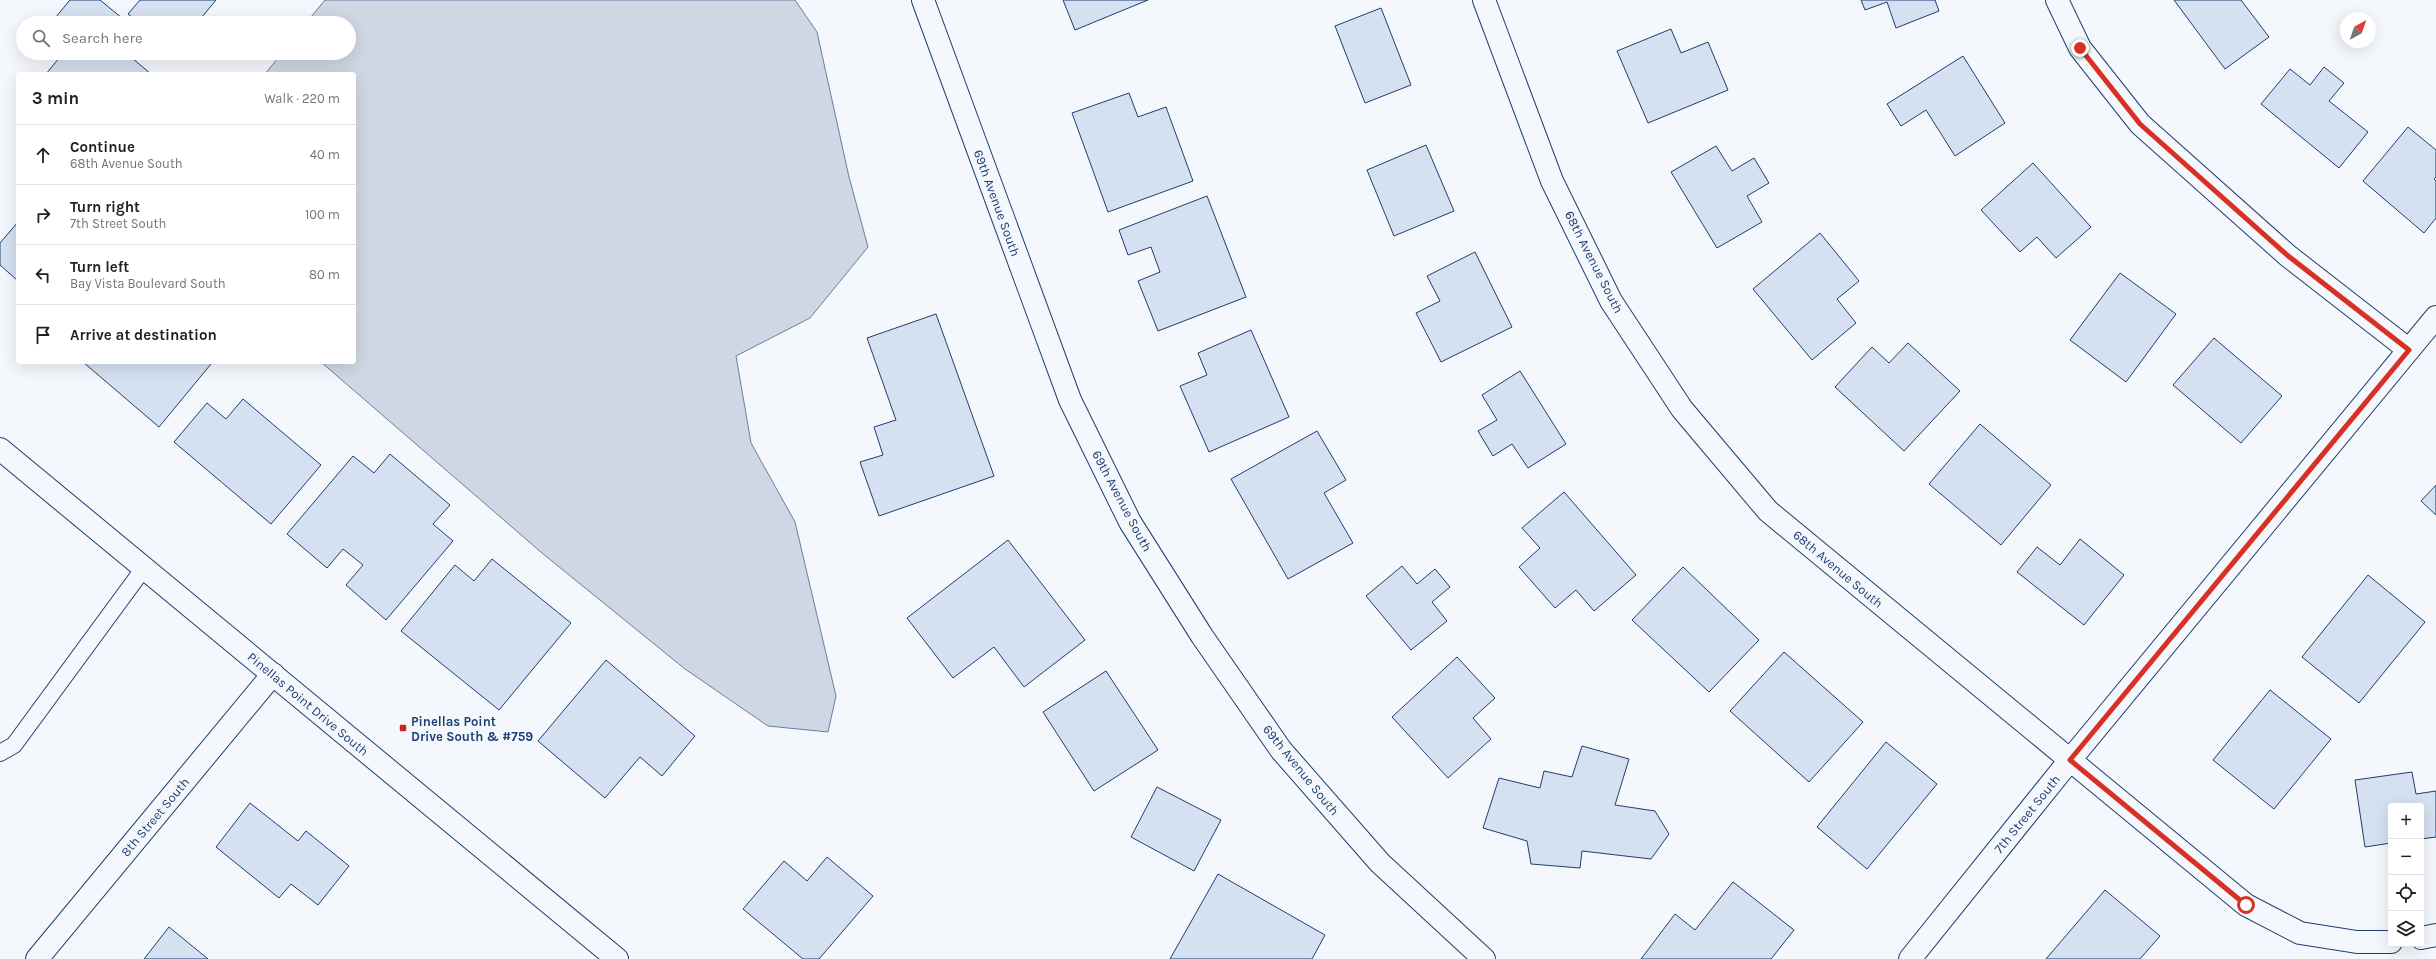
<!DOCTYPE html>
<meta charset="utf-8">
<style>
body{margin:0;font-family:Karla,sans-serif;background:#f2f2f2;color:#202124}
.controls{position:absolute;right:12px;bottom:12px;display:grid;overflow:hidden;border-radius:4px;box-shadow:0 4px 16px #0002}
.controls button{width:36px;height:36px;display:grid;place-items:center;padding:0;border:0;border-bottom:1px solid #e0e0e0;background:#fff;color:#202124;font:20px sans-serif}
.compass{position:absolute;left:2340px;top:12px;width:36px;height:36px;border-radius:50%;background:#fff;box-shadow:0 4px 16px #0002;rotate:40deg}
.stop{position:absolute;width:12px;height:12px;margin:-9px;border:3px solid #d93025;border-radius:50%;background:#fff}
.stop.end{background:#d93025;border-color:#fff;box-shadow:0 1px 4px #0008}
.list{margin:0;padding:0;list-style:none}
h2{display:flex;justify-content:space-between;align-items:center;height:52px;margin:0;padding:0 16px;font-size:17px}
h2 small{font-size:13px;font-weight:400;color:#757577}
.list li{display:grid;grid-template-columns:26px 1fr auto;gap:12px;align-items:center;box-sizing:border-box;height:60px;padding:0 16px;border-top:1px solid #e0e0e0}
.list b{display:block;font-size:15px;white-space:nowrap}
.list p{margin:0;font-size:13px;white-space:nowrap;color:#757577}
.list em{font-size:13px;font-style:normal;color:#757577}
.icon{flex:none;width:22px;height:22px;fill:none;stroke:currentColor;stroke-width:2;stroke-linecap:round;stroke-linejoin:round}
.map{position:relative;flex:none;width:2436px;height:959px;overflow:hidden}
.search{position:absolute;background:#fff;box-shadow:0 4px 16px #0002;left:16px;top:16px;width:340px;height:44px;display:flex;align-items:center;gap:10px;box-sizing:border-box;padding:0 14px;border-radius:22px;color:#757577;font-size:15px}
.panel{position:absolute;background:#fff;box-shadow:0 4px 16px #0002;left:16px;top:72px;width:340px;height:292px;border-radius:4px}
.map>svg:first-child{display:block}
.water{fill:#cfd7e4;stroke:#687fa3}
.building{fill:#d5e0f0;stroke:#1d3f73}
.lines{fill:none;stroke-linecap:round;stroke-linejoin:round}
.service-casing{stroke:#1d3f73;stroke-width:18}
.minor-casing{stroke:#1d3f73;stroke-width:24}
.tertiary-casing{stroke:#1d3f73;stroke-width:24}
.service{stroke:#f4f7fb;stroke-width:16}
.minor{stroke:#f4f7fb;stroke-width:22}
.tertiary{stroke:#f4f7fb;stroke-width:22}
.route{stroke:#d93025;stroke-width:5}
.poi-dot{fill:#c62828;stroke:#f4f7fb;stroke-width:1.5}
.labels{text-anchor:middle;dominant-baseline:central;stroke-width:3;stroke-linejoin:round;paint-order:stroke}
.street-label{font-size:13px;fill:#1d3f73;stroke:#f4f7fb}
.poi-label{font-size:13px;font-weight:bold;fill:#1d3f73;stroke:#f4f7fb;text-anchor:start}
</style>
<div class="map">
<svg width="2436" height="959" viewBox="0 0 2436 959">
<rect width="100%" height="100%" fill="#f4f7fb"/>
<path class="water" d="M325,0h470l22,32 32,145 19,70 -58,71 -74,38 15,87 44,79 41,174 -8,36 -60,-6 -83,-57 -143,-116 -221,-191h33v-288h-89l17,-21h67v-30h-43z"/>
<path class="building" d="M70,0h30l28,23h-77z
M140,0h76l-19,23h-58l-11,-9z
M1063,0h85l-73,30z
M1861,0h74l4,11 -43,17 -9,-26 -22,8z
M2174,0h67l28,37 -44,32z
M1381,8l30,77 -46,18 -30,-77z
M1671,29l10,24 27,-11 20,48 -80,33 -31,-72z
M63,53h73l-4,5 19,16h-105z
M1963,56l42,67 -50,33 -29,-46 -25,16 -14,-22z
M2324,67l20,16 -15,18 39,31 -29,36 -78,-64 29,-35 20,16z
M1129,93l9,24 28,-10 27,74 -85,31 -36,-99z
M2408,127l28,23v27l-2,2 2,2v37l-12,15 -61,-52z
M1426,145l28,66 -60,25 -27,-66z
M1716,146l16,25 22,-13 15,25 -22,13 15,26 -45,26 -46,-76z
M2033,163l58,64 -35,31 -19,-21 -17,15 -39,-42z
M1207,196l39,101 -88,34 -20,-50 22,-9 -9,-25 -23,8 -9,-25z
M18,222v59l-18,-16v-22z
M1820,233l39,48 -22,18 19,24 -44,37 -59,-71z
M1475,252l37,75 -71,35 -25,-49 24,-12 -13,-25z
M2120,273l56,41 -50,68 -56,-42z
M936,314l58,162 -115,40 -19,-54 23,-7 -9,-28 22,-7 -29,-82z
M1251,330l38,87 -80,35 -29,-66 27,-11 -9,-22z
M2214,338l68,58 -41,47 -68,-58z
M1908,343l52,48 -56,60 -69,-64 37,-40 17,16z
M83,362h126l2,2 -52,63z
M1520,371l46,73 -38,24 -16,-24 -19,12 -15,-25 19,-11 -15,-25z
M243,399l78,66 -50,59 -97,-82 33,-39 19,16z
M1980,424l71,61 -50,60 -72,-61z
M1317,431l29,49 -22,13 29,50 -65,36 -57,-100z
M390,454l60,51 -17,19 20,17 -67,79 -40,-35 17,-20 -20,-16 -16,19 -40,-34 66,-78 21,17z
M2436,485v30l-15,-14z
M1564,492l72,83 -42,36 -18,-21 -21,18 -36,-41 21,-19 -18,-20z
M2080,539l44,36 -40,50 -67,-53 20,-25 23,18z
M1008,540l77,100 -61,47 -30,-40 -41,31 -46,-60z
M492,559l79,64 -72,87 -98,-79 54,-66 19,16z
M1402,566l15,18 18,-15 15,18 -18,15 15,19 -36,29 -45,-54z
M1683,567l76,73 -50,52 -77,-72z
M2368,575l57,47 -66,81 -57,-46z
M1784,652l79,70 -54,60 -79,-71z
M1457,657l38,41 -22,20 18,21 -43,39 -56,-61z
M606,660l89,76 -33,40 -22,-19 -35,41 -67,-57z
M1106,671l52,79 -64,41 -51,-79z
M2270,690l61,49 -57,70 -61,-49z
M1886,742l51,42 -70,85 -50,-42z
M1582,746l47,13 -14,46 40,6 14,23 -18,25 -69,-8 -2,17 -49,-4 -4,-23 -44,-13 16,-50 41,10 4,-17 28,6z
M2412,772l4,22 20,-3v46l-15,2v-33h-30v37l-26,4 -10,-67z
M1157,787l64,33 -27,51 -63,-34z
M250,803l48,38 8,-10 43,35 -31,39 -27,-21 -12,14 -63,-51z
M827,857l46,39 -54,63h-16l-60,-50 41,-48 23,20z
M1218,874l107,61 -13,24h-142z
M1733,882l61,48 -23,29h-130l34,-45 20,16z
M2105,890l55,46 -20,23h-94z
M169,927l39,32h-64z"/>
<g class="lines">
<defs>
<path id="service" d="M0,753l14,-8 130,-177"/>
<path id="minor" d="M923,0l147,400 60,122 72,114 79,114 99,113 104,96
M1484,0l68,181 59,120 71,108 86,102 478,394 54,28 57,9h34
M2057,0l23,48 60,76 147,131 122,95
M2421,938l15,-3
M37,959l236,-285
M1910,959l160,-199 366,-443"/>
<path id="tertiary" d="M0,449l617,510"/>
</defs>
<use href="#service" class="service-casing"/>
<use href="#minor" class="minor-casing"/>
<use href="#tertiary" class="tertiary-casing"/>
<use href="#service" class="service"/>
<use href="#minor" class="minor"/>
<use href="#tertiary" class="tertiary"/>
</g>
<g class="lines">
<path class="route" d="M2080,48l60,76 147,131 122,95 -339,410 176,145"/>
</g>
<rect class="poi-dot" x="399" y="724" width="8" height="8" rx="2"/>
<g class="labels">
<g class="street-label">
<text transform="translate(997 203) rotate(70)">69th Avenue South</text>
<text transform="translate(1594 262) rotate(63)">68th Avenue South</text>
<text transform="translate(1122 501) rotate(62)">69th Avenue South</text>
<text transform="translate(1838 569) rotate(40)">68th Avenue South</text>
<text transform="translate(308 704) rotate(40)">Pinellas Point Drive South</text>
<text transform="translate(1301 770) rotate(51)">69th Avenue South</text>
<text transform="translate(2027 814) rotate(-51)">7th Street South</text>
<text transform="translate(155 817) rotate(-50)">8th Street South</text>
</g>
<g class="poi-label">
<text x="411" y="721">Pinellas Point<tspan x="411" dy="15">Drive South &amp; #759</tspan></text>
</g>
</g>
</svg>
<div class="controls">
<button>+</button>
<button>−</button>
<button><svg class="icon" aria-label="locate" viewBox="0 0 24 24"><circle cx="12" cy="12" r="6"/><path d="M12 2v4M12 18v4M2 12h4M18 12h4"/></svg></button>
<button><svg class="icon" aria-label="layers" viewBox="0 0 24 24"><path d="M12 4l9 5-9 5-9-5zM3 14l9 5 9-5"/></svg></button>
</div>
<svg class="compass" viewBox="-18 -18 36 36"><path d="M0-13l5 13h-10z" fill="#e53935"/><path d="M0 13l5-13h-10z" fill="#757577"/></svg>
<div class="stop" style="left:2246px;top:905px"></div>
<div class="stop end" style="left:2080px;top:48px"></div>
<div class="search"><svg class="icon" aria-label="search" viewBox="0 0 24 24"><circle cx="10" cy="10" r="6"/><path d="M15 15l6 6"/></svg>Search here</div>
<section class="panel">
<h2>3 min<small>Walk · 220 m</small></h2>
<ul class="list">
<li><svg class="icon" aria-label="ahead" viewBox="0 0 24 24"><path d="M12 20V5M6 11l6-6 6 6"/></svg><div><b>Continue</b><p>68th Avenue South</p></div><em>40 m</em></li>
<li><svg class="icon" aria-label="right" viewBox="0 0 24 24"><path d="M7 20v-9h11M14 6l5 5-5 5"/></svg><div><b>Turn right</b><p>7th Street South</p></div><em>100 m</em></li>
<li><svg class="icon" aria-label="left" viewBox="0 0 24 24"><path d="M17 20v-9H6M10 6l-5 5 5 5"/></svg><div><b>Turn left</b><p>Bay Vista Boulevard South</p></div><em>80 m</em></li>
<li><svg class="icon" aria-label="arrive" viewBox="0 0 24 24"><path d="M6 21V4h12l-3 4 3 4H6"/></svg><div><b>Arrive at destination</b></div></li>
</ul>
</section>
</div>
